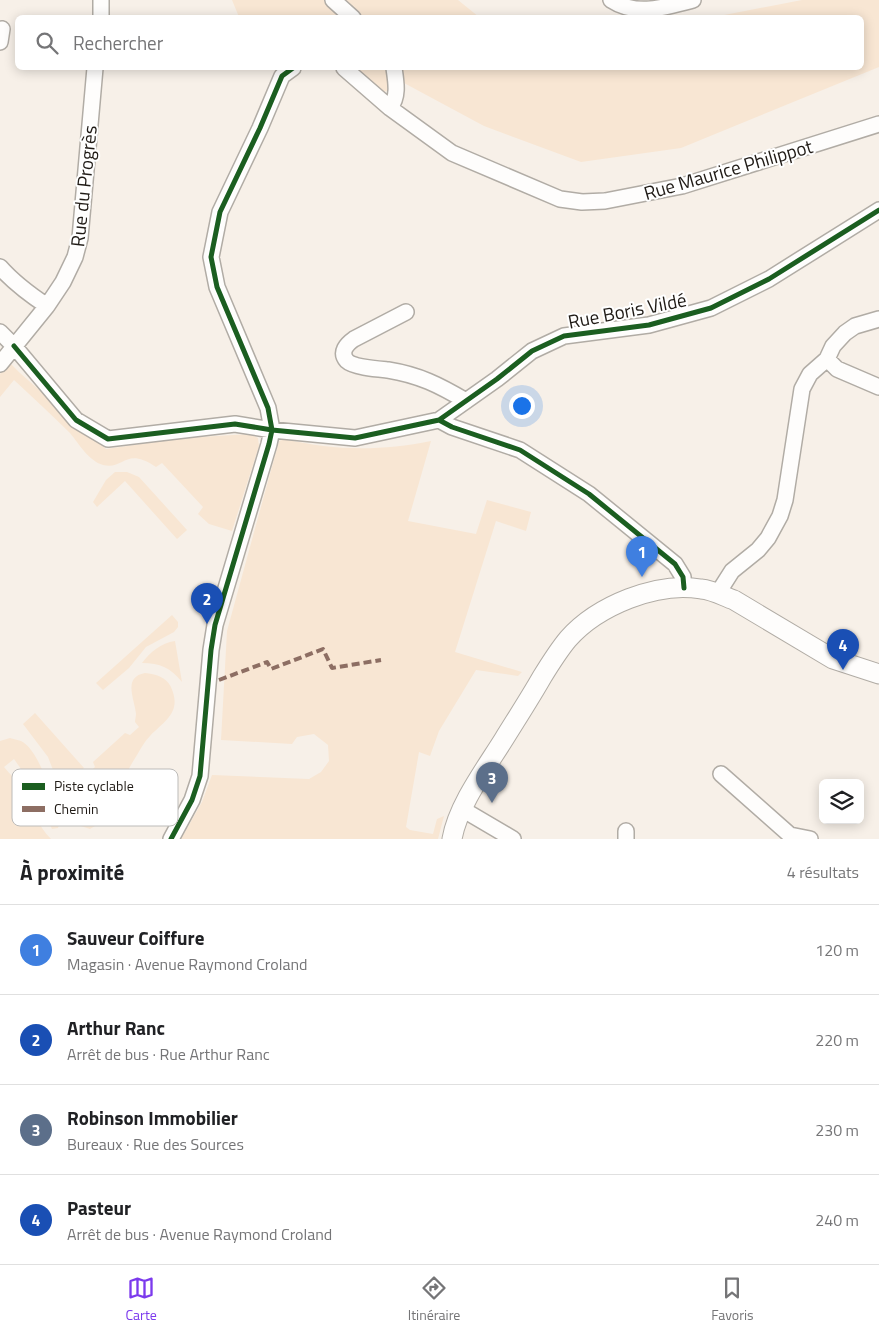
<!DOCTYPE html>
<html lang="fr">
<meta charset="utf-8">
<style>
body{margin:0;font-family:"Titillium Web",sans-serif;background:#f2f2f2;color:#202124}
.controls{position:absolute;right:15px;bottom:15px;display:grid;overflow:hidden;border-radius:8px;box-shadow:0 2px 12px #0003}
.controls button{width:45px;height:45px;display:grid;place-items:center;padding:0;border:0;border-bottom:1px solid #e0e0e0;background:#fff;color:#202124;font:25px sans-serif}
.you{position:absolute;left:521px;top:405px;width:18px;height:18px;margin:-12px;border:4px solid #fff;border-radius:50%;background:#1a73e8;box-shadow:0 0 0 8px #1a73e833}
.badge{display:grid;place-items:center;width:32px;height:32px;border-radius:50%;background:#7c3aed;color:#fff;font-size:16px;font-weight:700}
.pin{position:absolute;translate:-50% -41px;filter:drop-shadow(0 1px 2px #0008)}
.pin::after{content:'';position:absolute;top:26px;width:18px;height:15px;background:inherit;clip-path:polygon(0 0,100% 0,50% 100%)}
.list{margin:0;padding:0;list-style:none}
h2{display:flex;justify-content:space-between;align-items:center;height:65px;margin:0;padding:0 20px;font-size:21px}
h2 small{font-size:16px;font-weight:400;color:#757577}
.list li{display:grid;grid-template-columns:32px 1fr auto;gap:15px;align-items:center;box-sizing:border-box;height:90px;padding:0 20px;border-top:1px solid #e0e0e0}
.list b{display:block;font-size:19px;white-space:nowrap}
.list p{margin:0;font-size:16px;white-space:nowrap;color:#757577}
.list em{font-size:16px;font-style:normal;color:#757577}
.icon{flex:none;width:28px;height:28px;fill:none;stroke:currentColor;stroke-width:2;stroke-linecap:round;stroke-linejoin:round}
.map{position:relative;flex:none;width:879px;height:839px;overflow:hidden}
.search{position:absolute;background:#fff;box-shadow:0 2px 12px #0003;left:15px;right:15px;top:15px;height:55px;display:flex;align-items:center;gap:12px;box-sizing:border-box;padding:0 18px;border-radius:8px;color:#757577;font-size:19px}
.sheet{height:425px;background:#fff}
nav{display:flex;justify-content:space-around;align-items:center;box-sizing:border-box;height:70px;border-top:1px solid #e0e0e0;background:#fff;font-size:14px;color:#757577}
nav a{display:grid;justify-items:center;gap:2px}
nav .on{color:#7c3aed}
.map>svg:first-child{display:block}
.green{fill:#f8e6d3}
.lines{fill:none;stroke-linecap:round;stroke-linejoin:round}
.minor-casing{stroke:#b1aca5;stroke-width:18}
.major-casing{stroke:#b1aca5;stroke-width:21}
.minor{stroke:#fefdfc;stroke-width:15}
.major{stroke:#fefdfc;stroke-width:19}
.quiet{stroke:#8d6e63;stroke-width:4;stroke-dasharray:8 4;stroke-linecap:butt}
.cycleway-casing{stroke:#fff;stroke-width:8}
.cycleway{stroke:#1b5e20;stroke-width:5}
.labels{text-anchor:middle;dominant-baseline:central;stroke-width:4;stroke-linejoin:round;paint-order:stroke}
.street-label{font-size:19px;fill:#201b16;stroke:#fff}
.key{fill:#fff;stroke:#bcbbb9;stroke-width:1}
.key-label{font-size:14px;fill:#201b16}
</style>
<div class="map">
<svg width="879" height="839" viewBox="0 0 879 839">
<rect width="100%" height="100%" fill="#f7f0e8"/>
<path class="green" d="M232,0h226l21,17h-240z
M802,0h77v67l-198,81 -100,14 -97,-36 -80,-43 -22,10 -39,-25h519v-50l-148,-1z
M9,362l11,11 86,76 77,-11 67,-4 8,4 1,8 -27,85 -23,-7 -11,-10 5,-7 -41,-44 -6,4c-31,-21 -31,3 -53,-2 -14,-4 -24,-21 -33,-32 -18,-18 -37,-35 -56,-53l-14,17v-23z
M285,439c50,12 96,12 146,2l-23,80 68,13 11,-34 44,12 -5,19 -30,-10 -41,131 67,20 -4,4 -42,-6 -37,61 -9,25 -11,-4 -13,75 4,3 23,4 4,-15 7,-3 -6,23h-257l21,-37 10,-27 97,4 12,-7 8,-11 -1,-16 -14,-11 -17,3 -5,7 -71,-4 6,-109 52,-190z
M115,472h12l12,5 48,53 -10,9 -52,-58 -28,26 -4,-5 13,-22z
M172,615l6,7v5l-4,5 -28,15 -17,21 -26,22 -7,-7z
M175,641l7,41c-11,-14 -22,-19 -40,-19 8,-11 19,-20 33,-22z
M145,673c11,1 21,4 26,14 11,25 -5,33 -21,49 -5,5 -9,12 -13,19 -14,22 -25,46 -37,68l-10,6 -12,-4 -8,-11 -22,-57 -25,-33 12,-11 49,55 -2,2 5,4 8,-7 -2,-5 32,-29 5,2 9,-8 -4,-5c0,-3 1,-5 1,-8 -1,-14 -14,-37 9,-41z
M10,738c3,1 8,2 11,3 19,9 33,61 39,80l-2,7 -6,1 -24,-50 -14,-20 -10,8c7,8 14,15 19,25 9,16 15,34 28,47h-51v-98z"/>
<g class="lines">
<defs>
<path id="minor" d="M333,0l20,18
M611,0c26,17 54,7 82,0
M101,18v-18
M0,42l2,-13
M344,68l46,40 62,45 108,46 22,3 23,-1 77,-15 197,-62
M390,108c9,-12 6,-26 4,-40
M0,267c14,16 29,27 47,39
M406,312l-52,27c-7,5 -15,13 -7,22 6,6 31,8 41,9 31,5 51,15 78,31
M0,332l14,14 62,74 32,19 127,-15 37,6 83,8 84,-18 58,-41 35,-28 32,-15 85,-11 62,-17 58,-29 110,-69
M827,359l10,10 42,18
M0,364l47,-58 16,-24 12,-25 5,-19 15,-170
M439,420l13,7 68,23 69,44 86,70 8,13 1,11
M718,593l14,-22 26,-21 10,-12 12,-22 5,-16 17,-111 8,-15 17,-15 6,-13 12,-13 10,-7 24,-7
M721,774l69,61 1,4
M462,809l51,30
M790,835l20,4
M171,839l21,-39 8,-24 11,-126 4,-25 54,-181 3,-14 -4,-22 -51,-121 -6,-30 9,-45 40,-84 22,-52 11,-8
M626,839v-8"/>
<path id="major" d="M452,839c6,-34 34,-71 52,-100 13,-21 26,-41 38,-62 8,-13 16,-26 26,-38 29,-33 89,-58 133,-50 12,1 22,7 33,11l99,59 46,15"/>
</defs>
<use href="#minor" class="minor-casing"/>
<use href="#major" class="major-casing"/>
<use href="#minor" class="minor"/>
<use href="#major" class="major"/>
<path class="quiet" d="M219,680l48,-18 4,7 52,-20 9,19 49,-8"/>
<defs>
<path id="cycleway" d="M14,346l62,74 32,19 127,-15 37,6 83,8 84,-18 58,-41 35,-28 32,-15 85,-11 62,-17 58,-29 110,-69
M439,420l13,7 68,23 69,44 86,70 8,13 1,11
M171,839l21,-39 8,-24 11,-126 4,-25 54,-181 3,-14 -4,-22 -51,-121 -6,-30 9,-45 40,-84 22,-52 11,-8"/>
</defs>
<use href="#cycleway" class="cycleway-casing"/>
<use href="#cycleway" class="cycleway"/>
</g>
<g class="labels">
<g class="street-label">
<text transform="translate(728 169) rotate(-16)">Rue Maurice Philippot</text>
<text transform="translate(83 186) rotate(-84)">Rue du Progrès</text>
<text transform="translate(627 310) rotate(-11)">Rue Boris Vildé</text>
</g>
</g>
<rect x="12" y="769" width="166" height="57" rx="8" class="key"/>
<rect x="22" y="783" width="23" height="7" fill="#1b5e20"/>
<rect x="22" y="806" width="23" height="6" fill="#8d6e63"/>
<g class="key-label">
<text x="54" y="791">Piste cyclable</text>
<text x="54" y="814">Chemin</text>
</g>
</svg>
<div class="controls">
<button><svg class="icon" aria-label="layers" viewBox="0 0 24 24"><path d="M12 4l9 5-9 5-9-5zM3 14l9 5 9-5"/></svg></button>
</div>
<div class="you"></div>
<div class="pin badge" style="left:642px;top:577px;background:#3f7fe0">1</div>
<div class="pin badge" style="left:207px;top:624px;background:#1a4fb4">2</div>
<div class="pin badge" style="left:492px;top:803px;background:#5c6f8a">3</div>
<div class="pin badge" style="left:843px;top:670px;background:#1a4fb4">4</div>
<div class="search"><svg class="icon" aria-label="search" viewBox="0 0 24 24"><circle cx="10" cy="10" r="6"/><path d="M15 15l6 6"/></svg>Rechercher</div>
</div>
<section class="sheet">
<h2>À proximité<small>4 résultats</small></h2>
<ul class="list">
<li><span class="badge" style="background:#3f7fe0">1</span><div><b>Sauveur Coiffure</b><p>Magasin · Avenue Raymond Croland</p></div><em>120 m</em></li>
<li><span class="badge" style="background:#1a4fb4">2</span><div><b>Arthur Ranc</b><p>Arrêt de bus · Rue Arthur Ranc</p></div><em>220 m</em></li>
<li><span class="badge" style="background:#5c6f8a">3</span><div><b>Robinson Immobilier</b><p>Bureaux · Rue des Sources</p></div><em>230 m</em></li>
<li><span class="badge" style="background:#1a4fb4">4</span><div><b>Pasteur</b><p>Arrêt de bus · Avenue Raymond Croland</p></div><em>240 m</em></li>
</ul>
</section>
<nav>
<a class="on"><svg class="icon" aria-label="map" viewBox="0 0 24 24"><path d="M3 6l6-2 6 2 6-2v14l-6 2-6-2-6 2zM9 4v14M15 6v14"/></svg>Carte</a>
<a><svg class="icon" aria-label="directions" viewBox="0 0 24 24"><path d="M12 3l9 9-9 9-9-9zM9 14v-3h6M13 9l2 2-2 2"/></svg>Itinéraire</a>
<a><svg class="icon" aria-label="saved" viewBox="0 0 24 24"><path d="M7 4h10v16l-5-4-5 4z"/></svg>Favoris</a>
</nav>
